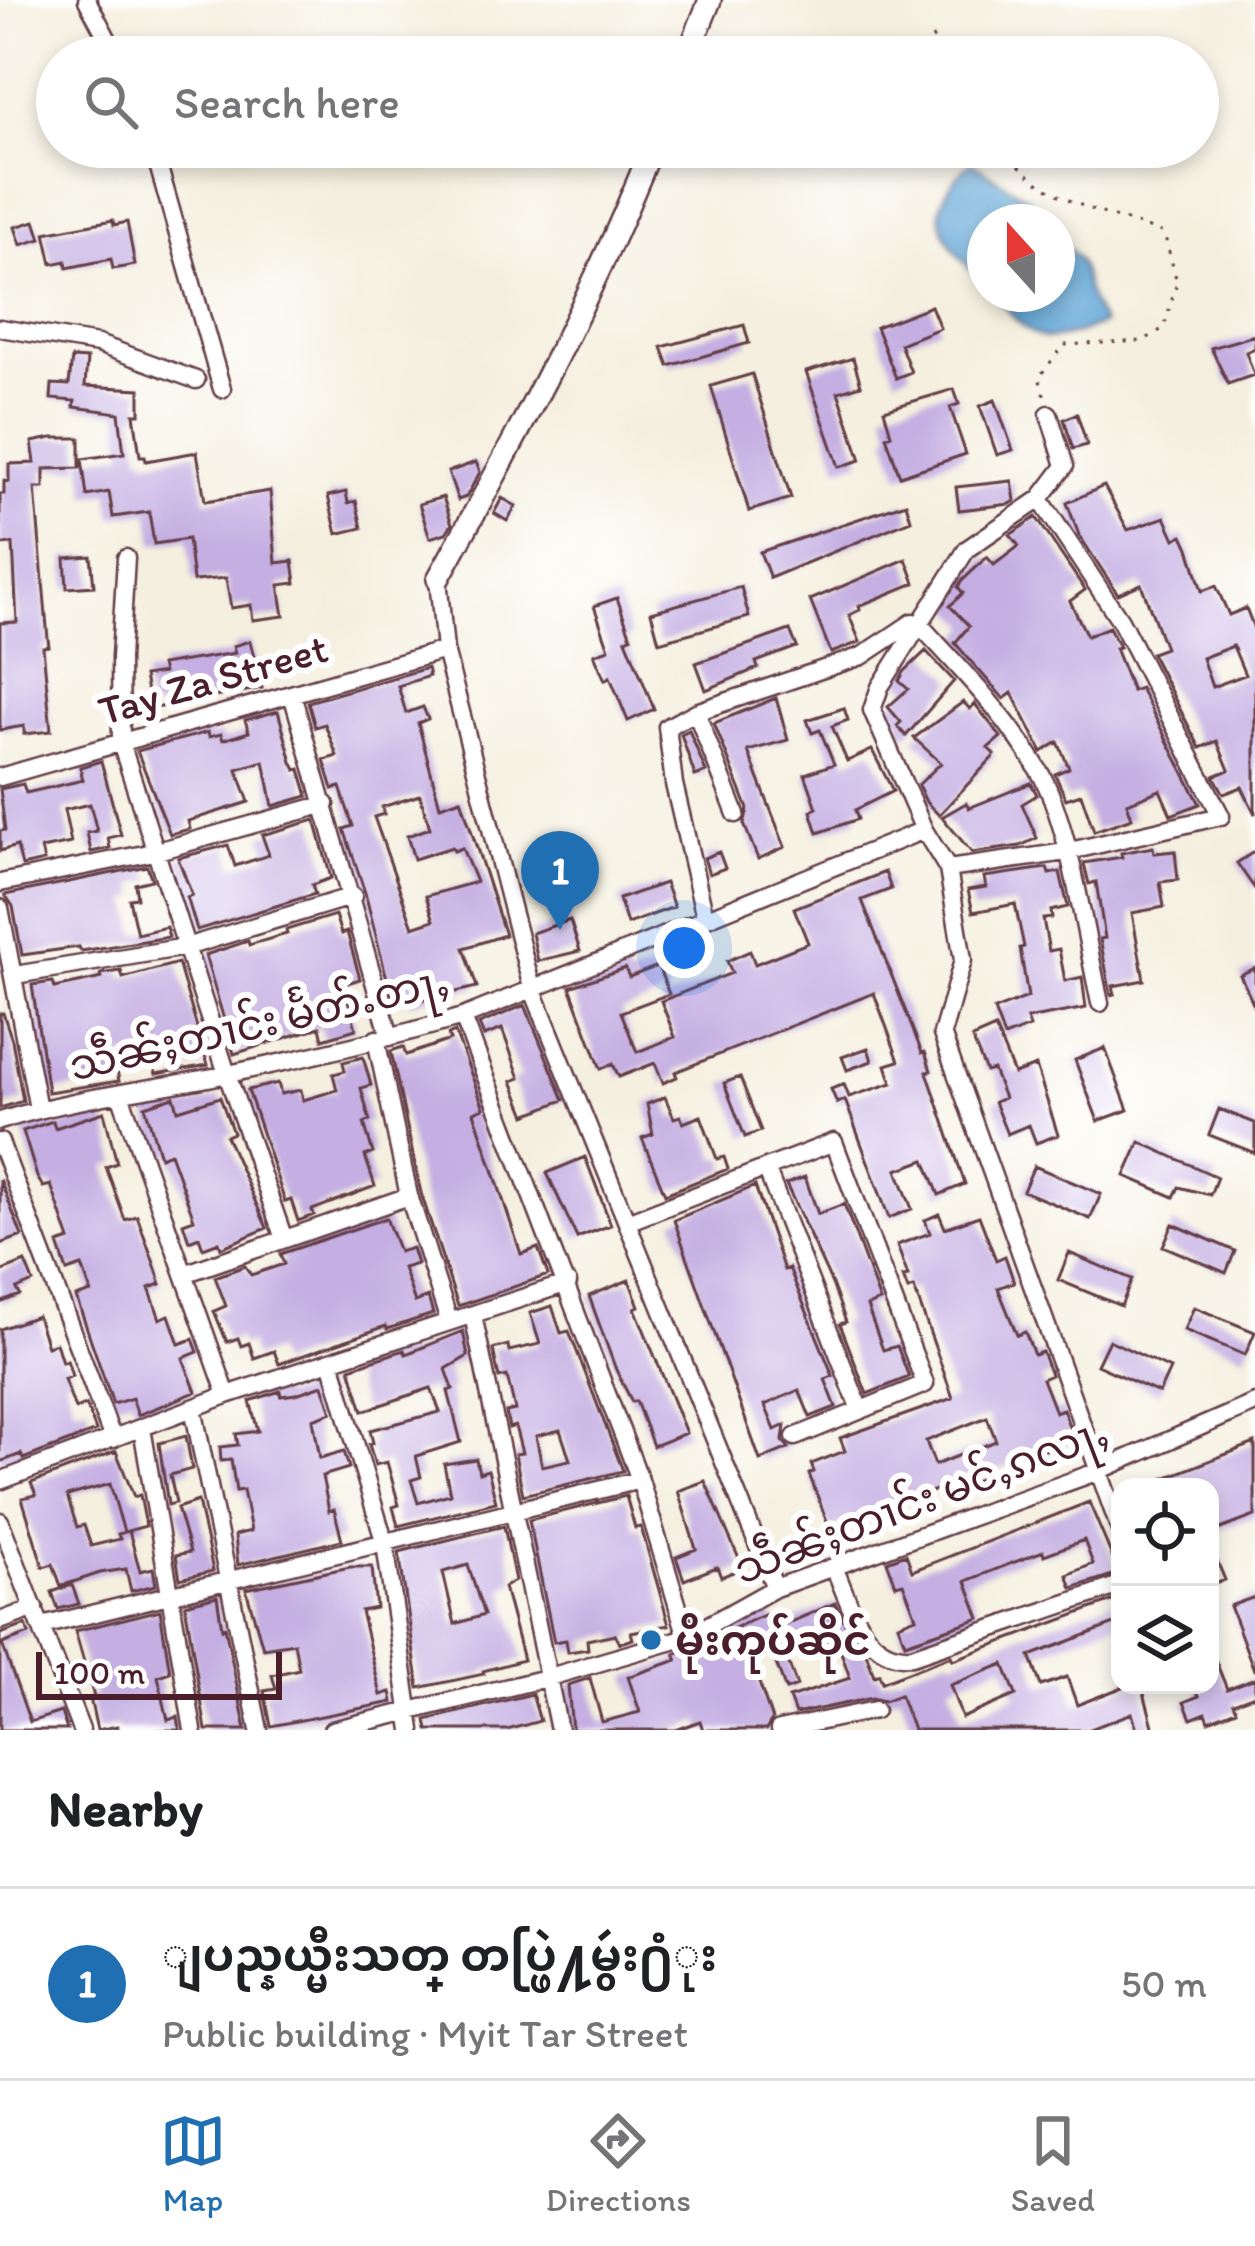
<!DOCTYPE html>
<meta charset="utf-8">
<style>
body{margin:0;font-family:Itim,"Noto Sans Myanmar",sans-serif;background:#f6f6f6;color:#202124}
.controls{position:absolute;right:36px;bottom:36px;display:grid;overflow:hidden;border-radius:24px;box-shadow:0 6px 18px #0003}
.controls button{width:108px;height:108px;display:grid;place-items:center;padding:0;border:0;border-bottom:3px solid #e0e0e0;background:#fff;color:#202124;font:60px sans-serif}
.compass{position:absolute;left:967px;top:204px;width:108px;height:108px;border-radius:50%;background:#fff;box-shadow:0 6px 18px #0003;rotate:339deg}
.scale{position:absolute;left:36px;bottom:30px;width:246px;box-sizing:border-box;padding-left:12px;border:6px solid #4a1f2b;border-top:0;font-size:33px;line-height:42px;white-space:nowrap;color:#4a1f2b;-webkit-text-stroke:9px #fff;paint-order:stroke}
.you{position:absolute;left:684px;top:948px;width:42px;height:42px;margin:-30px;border:9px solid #fff;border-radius:50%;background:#1a73e8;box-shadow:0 0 0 18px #1a73e833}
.badge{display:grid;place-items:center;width:78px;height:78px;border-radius:50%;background:#1f6fb2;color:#fff;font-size:39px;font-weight:700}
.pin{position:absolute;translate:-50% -99px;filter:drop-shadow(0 3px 6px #0008)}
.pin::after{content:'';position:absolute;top:63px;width:42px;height:36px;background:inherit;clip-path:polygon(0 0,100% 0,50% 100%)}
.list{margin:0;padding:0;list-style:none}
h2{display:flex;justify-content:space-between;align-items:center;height:156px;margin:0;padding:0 48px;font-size:51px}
h2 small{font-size:39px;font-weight:400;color:#757577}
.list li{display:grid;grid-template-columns:78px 1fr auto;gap:36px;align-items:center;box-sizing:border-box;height:192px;padding:0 48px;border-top:3px solid #e0e0e0}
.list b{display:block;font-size:45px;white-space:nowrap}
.list p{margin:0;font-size:39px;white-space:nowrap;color:#757577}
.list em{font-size:39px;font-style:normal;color:#757577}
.icon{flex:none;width:66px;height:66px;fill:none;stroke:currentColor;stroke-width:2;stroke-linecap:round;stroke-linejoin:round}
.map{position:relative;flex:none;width:1255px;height:1730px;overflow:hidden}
.search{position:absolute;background:#fff;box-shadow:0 6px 18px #0003;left:36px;right:36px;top:36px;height:132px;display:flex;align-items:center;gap:30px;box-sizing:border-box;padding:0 42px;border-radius:66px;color:#757577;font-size:45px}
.sheet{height:348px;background:#fff}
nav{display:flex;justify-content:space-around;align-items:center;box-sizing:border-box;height:168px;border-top:3px solid #e0e0e0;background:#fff;font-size:33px;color:#757577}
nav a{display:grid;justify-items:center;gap:6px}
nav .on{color:#1f6fb2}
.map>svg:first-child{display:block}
.water{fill:#61a6d6;stroke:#566280;stroke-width:3}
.building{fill:#c4aee2;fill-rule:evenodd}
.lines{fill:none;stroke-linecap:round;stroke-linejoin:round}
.minor-casing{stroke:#643e46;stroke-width:21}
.tertiary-casing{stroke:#643e46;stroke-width:26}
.path{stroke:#643e46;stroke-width:3;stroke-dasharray:3 9;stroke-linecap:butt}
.minor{stroke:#fff;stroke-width:16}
.tertiary{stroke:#fff;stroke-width:21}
.poi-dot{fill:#1f6fb2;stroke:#fff;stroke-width:4.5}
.labels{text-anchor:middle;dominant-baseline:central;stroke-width:12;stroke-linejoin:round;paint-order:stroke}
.street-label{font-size:42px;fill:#4a1f2b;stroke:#fff}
.poi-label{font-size:42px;font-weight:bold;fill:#4a1f2b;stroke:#fff;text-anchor:start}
</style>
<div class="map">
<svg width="1255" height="1730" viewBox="0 0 1255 1730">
<rect width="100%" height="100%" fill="#fff"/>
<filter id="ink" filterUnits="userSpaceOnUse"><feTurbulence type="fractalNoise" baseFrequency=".00833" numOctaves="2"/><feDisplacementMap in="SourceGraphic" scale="24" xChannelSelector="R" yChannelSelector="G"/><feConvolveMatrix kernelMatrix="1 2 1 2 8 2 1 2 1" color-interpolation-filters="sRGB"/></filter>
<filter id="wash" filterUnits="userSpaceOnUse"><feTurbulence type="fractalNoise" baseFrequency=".004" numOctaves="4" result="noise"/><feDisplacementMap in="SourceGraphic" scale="48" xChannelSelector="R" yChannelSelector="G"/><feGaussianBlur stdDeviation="2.7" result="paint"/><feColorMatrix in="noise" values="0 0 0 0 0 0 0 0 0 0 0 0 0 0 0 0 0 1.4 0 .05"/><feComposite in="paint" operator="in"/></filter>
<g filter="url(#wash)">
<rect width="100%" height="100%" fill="#f4efde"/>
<path class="water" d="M971,162l60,38 16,22h-62v63c-42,-45 -68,-73 -14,-123z
M1057,242c24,13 24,23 29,45 3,13 11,26 17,37 -64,23 -64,22 -110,-30h64z"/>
<g id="blocks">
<path class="building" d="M113,220l1,5 13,-3 8,43 -22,4 -2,-10 -44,9 -1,-7 -14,3 -7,-31z
M35,221l6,18 -20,6 -6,-18z
M931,306l9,22 -40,16 11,28 -15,6 -20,-51z
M744,325l5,18 -80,23 -7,-19z
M1255,335v13l-9,4 8,23 -26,9 -17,-36z
M72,358l15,1 -2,27 55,3v25h-6l6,42h5l1,5 51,-9 8,49 65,-10 6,72 17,-2 3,22 -17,2 5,31 -31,4 -2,-15 -20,3 -5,-30 -33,3 -5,-42 -34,5 -5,-32 -36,5 -4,-25 -22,4 -5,-37 42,-6 -5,-40 -45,-6 1,-6 -24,-2 1,-15 17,1z
M853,358l8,27 -23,7 23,68 -22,7 -33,-95z
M752,374l39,124 -42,13 -38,-125z
M954,389l5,15 -9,3 16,47 -66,22 -14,-40 5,-2 -7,-24z
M995,400l18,50 -16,5 -17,-49z
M1077,414l10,31 -14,4 -9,-30z
M52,438h28v30l-36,1v19h-9l13,151 1,7 -6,1 8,84 -27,3v-8l-24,4v-107l17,-1 -4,-78 -13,1v-51h4v-13l5,1v-18l26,-1 -3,-21z
M476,462l4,10 -14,25 -8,3 -10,-28z
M1012,481l3,20 -5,3 -51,6 -3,-23z
M1104,486l24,44 37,-13 10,22 8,-4 6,13 13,43 14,-5 13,29 17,-7 9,23v183l-13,-27 -18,7 -10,-18 15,-6 -12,-29 -17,7 -49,-95 14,-5 -24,-64 -23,10 -39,-59 -12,-32zM1233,646l12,29 -33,12 -10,-29z
M346,492l2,11 8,-2 6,27 -25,6 -9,-38z
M443,497l9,27 -6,9 -16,5 -11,-34z
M502,498l14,8 -9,15 -13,-8z
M906,503l5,17 -141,58 -10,-26z
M1036,517l49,73 -15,11 17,35 22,-9 10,20 -4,1 17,43 8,-3 60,116 -29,11 -11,-25 -33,13 5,15 -38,13 -13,-37 -15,5 -11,-25 14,-6 -11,-26 -16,10 -30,-59 -8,6 -49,-56 14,-17 -19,-20 13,-13 -5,-6 4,-6 25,-24 7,8 25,-19 -9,-11z
M91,556l3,30 -27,2 -2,-30z
M906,559l9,24 -56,23 1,4 -11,5 11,27 -29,11 -21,-53z
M741,587l8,30 -90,25 -8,-30z
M617,598l14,39 -5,2 28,70 -26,12 -18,-44 -5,3 -11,-26 15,-5 -15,-43z
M790,630l7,17 -41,15 2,6 -52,22 -10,-27z
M250,641l12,47 -112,21 -6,-33 19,-3 -2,-8 74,-12 -2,-7z
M926,651l28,30 -48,55 -9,-10 4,-4 -13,-15 20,-18 -9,-8 5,-9z
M427,668l2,8 -31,10 8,27 17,-6 5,12 -10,4 22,83 21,-7 44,136 -41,13 13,39 -67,16 -2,-5 -15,4 -28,-109 -21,-64 9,-3 -13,-39 -7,2 -9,-29 13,-4 -12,-32 -10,3 -7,-25zM420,795l10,33 -23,8 7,23 38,-12 2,4 8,-3 14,34 -50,14 8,24 -21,7 -39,-110 10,-3 -2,-7z
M776,698l12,42 -40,11 37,96 -27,12 -14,-35 4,-15 -34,-86z
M963,702l7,7 5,-5 26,33 -13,11 7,7 -56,60 -13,-13 -8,-17 23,-22 -27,-25z
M844,708l4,12 -16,6 15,35 25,-11 21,41 -38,19 3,9 -40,14 -7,-22 6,-3 -12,-34 29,-10 -14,-34 -8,3 -5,-13z
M278,711l14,51 4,8 4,-1 8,27 -35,10 -9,-45 -27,8 12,33 -61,19 2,8 -20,5 -33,-83 71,-19 1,5 12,-3 2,6 26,-8 -4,-12z
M689,730l17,42 -11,4 -14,-42z
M101,761l20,74 -13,3 2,10 -19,4 -4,-19 10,-2 -7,-27 -26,6 7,33 -30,6 3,12 -22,5 -5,-20 -17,5v-20l5,-1 -5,-41 23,-5 3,9 57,-13 -3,-13z
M1031,783l6,12 -15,9 15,34 -17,8 -48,7 -30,-36 24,-14 3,5z
M315,820l16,58 -19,7 3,9 -118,36 -10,-33 5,-2 -14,-37 50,-13 7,21 34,-11 -7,-20z
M1153,847l1,6 21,-2 3,29 -18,2 4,25 -32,6 12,67 -31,6 2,8 -4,1 -11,-56 5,-1 -9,-56 -7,2 -5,-21 38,-6 -1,-4z
M1255,851v38l-18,-26z
M719,852l6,16 -16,6 -5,-16z
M147,866l5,14 -17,4 2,14 -8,1 8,35 29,-7 3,10 -88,14 -2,-4 -57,8 -9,-49 -8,-11z
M1047,868l2,6 11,-2 8,35 -17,4 1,7 -9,1 6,32 10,-2 6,32 17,-4 4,31 -59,11 3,8 -26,10 -10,-27 34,-13 -8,-49 4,-1 -9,-43 -42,8 -5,-22 18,-3 -2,-10z
M885,872l6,17 -29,11 60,153 3,-1 6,19 -4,1 38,112 -26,11 -14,-35 -28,10 15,39 -23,9 -44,-118 -8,3 -6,-14 13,-5 5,13 43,-14 -6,-18 13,-4 -25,-68 -199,79 2,5 -14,6 -8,-20 -36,14 -6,-13 -12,5 -31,-82 55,-19 4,9 29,-11 11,28 -48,18 16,40 38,-15 -14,-36 71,-28 -5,-12 23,-10 5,13 53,-21 -14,-35z
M665,883l9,24 -47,17 -8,-25z
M335,915l6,19 6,-2 13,47 -16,5 12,45 -33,10 -3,-12 -86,27 -29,-99 43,-14 1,4 38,-11 -1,-4z
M570,920l10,31 -42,10 -6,-28z
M178,963l30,102 -52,9 -6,-22 -35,7 4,22 -71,11 -16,-107 21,-3 2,6 47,-10 -1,-4 20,-3 2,7z
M1255,968v39l-15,-32z
M525,1005l39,95 -38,15 -14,-34 8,-3 -18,-49 -18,7 -5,-12z
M0,1013h3l9,27 11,61 -23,7z
M995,1028l19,46 22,-8 22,69 -22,8 -7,-18 -22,9 -13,-32 10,-4 -11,-28 -7,2 -14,-34z
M455,1032l29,76 -10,4 47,142 17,-6 10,27 -90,31 -37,-113 -30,-142 12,-4 3,8 44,-15 -2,-5z
M868,1048l4,13 -25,9 -5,-13z
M1105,1048l23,62 -30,11 -23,-61z
M363,1057l8,28 -10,3 9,33 -6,2 9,30 -8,3 10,30 -63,24 2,5 -16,6 -7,-21 -6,2 -37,-112 30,-7 3,11 20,-4 2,10 34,-10 -4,-16 12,-3 -2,-9z
M740,1077l21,54 -16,6 -21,-54z
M174,1097l4,13 42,-13 13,36 -7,3 41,92 -46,20 -2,-6 -16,6 -4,-11 -10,4 -6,-18 11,-4 -24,-66 -10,4 -15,-51z
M665,1097l9,21 6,-2 3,7 18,-7 16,43 7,-2 4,12 -63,25 -23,-56 11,-4 -6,-30z
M1219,1109l36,14v30l-46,-18z
M104,1112l13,51 -11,4 19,53 12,-4 18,50 6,18 -12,4 11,31 9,-4 10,29 14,-5 5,13 -15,6 13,34 -58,23 -6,-17 -19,6 -37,-107 15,-5 -9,-26 -15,5 -9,-27 12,-4 -19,-55 -8,2 -6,-10 -14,-46 30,-10 2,7z
M1140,1142l77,35 -7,18 -31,-8 -5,10 -49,-21z
M585,1157l26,68 -34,13 -30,-65z
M1034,1166l67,28 -11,25 -67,-28z
M805,1177l13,37 26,-10 36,97 -13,5 16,44 14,-4 12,31 -42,17 -27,-70 6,-2 -14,-38 -46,-100z
M0,1179l22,57 -22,8z
M755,1186l29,84 5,-2 44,108 -8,3 11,28 -26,10 -11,-27 -34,15 10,25 10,-5 -2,16 6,7 -29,12 -86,-240z
M939,1214l6,14 34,-12 17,44 9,-4 9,26 -16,6 19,47 8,-3 9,23 8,-3 9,23 -9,4 13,33 8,-3 10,29 -108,47 -2,-5 -133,49 -21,-55 5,-2 -3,-8 34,-13 -5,-13 113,-40 -39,-110 -6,2 -5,-13 5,-1 -11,-31 33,-12 -5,-13zM987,1417l9,24 -61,24 -9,-24z
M386,1218l13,34 13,-4 5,16 -14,4 12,34 13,-5 5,17 -46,15 -1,-3 -107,38 -5,-13 -20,7 -5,-15 -8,3 -3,-8 -11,4 -13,-31 12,-5 -11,-29 30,-11 6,9 33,-11 -4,-10z
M1173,1224l62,27 -9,22 -63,-27z
M1069,1253l63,26 -11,27 -63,-26z
M25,1262l8,20 -16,7 3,6 -20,8v-31z
M629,1280l10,26 -4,2 51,125 -33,13 -17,-45 -4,1 -16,-32 -27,-74z
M552,1306l9,27 8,-2 54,140 -100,24 -8,-41 7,-1 -7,-27 -6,2 -3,-16 9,-2 -8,-34 -8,2 -6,-29 15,-4 1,6 31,-7 -10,-31zM560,1430l10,30 -28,6 -6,-30z
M1194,1307l61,25 -10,23 -61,-25z
M37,1316l10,30 9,-3 6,19 5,-2 5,16 -8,3 11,30 11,-4 10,26 -73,28 -2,-5 -21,8v-133z
M463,1331l5,25 -22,13 7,20 -5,2 13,51 -45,14 5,21 -10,3 7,23 32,-9 -6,-30 32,-5 3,14 9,-3 8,32 -98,24 -5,-19 6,-2 -12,-43 -12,3 -6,-21 4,-1 -3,-13 70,-18 -9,-24 -68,23 -13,-43 54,-18 2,4z
M1109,1340l61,29 -11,24 -62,-28z
M323,1385l9,27 -19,7 7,39 24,-7 5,17 -27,8 7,35 5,-2 8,31 -104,25 -3,-30 16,-4 -8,-41 -7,1 -5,-31 -10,1 -1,-14 18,-2 -2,-11 22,-3 -8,-30 30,-10 1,5 15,-2z
M186,1436l6,33 -22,6 6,28 -8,2 -9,-62z
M1255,1443v73l-45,17v-46h-68z
M116,1451l18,46 6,-2 6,31 -22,6 -14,-48 -43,12 10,31 7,-2 7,21 29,-7 -2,-5 11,-3 11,40 13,-3 3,17 -25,6 -5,-22 -26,4 -39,13 -8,-22 -10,3 -21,-69 14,-3 -5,-12z
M705,1481l38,87 -22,9 -4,-10 -33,13 -8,-23 20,-8 -18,-58z
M626,1496l9,32 6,-1 28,98 -38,7 2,7 -13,4 -5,-9 -28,6 1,9 -20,3 -2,-12 -12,2 -25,-122z
M198,1501l15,70 -33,8 -4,-24 14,-3 -13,-44z
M1089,1502l30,71 -47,15 -5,-13 26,-11 -9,-24 -40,15 -1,-4 -77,30 14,37 -75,25 -7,-19 18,-7 -13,-34 -7,2 -9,-24 19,-7 6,17z
M504,1526l11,55 -11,6 19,73 -40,11 1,3 -65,14 -20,-136zM468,1565l16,50 -29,9 -12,-52z
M1210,1544l15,36 -15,6z
M350,1567h22l4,41 -15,3 20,84 10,-3 2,10 -122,24 -7,-35 12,-2 -4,-14 27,-6 -5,-26 -31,5 -17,-59z
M72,1585l7,19 -21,5 -6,-17z
M217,1596l5,32 3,-1 21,103h-40l-21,-126z
M1255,1597v73h-1l-24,-64z
M1120,1598v24l-90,34 11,30 26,-9 10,28 51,-20h14l12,45h-17l-5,-17 -44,17h-175l-13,-35 -16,6 -12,-3 -77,16 -6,-16 61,-20 -10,-29 -5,-11 -49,18 11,30 -11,4 -20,-53 -20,8 26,75 -6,10h-63l-3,-9 -24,9h-104l-4,-45 22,-7 12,44 38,-10 -12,-35 49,-17 -2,-6 96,-42 6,16 58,-25 22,44 9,5 8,24 5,-2 3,8 69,-26 2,4zM1004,1664l12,31 -54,23 -12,-33z
M160,1610l10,62 -12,4 10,44 10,-3 2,13h-62l-1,-4 -20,4 -7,-32 4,-1 -19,-66z
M26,1625l3,9 -27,10 28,78 31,-10 6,18h-67v-96z
M1210,1647l17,42 28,-11v17l-22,8 3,7 -27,11 -3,-8 -15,6 -7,-17 15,-6 -5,-11h16z
M532,1694l8,27 -33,9h-79l-2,-10z"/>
</g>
</g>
<g filter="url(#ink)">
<use href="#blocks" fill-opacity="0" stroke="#643e46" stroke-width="3"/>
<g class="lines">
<defs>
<path id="minor" d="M87,0l30,57
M153,147l69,242
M0,328l98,16 98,36
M1049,414l16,52 -25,33 -73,50 -87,138 -8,23 52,120 24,39 15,91 -21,74 178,496
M126,558l-6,100 1,85 106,331 57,165
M438,579l7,71 87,338 243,600
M292,694l98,343
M696,712l40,102
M0,777l445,-127
M948,869l118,-17 155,-36 -101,-196 -80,-121
M0,883l154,-31 172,-48
M0,908l38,201
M705,917l-31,-133 -7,-57 29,-15 166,-56 51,-34 8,4c44,48 91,95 122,152 28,55 43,162 57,225
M15,975l171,-28 167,-51
M463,1017l177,463 47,157
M376,1039l33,157 40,125
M120,1094l107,301
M0,1121c74,-24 152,-31 228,-47 78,-16 157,-35 235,-57l461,-187
M0,1142l113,297
M766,1168l94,242
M627,1222l207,-80 91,242 -130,53
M184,1274l225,-78
M473,1315l86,415
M331,1361l54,183 27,186
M193,1408l66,322
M142,1428l51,302
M0,1481l227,-86 341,-112
M0,1521l81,209
M834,1567c16,36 29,93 78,89l208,-71
M0,1621l35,-13
M42,1626l598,-146
M332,1730l214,-52 141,-41 88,-49 321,-116 159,-69
M779,1730l96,-20"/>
<path id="tertiary" d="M687,57l23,-57
M438,579c78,-140 155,-283 214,-432"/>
</defs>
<use href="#minor" class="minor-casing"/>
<use href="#tertiary" class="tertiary-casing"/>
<path class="path" d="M932,37l12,20
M1004,147c38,55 99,65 160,86l13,49 -13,46 -21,13 -79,4 -25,32 7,24"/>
<use href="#minor" class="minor"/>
<use href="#tertiary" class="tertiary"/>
</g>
</g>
<circle class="poi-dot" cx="651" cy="1640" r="12"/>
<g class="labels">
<g class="street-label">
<text transform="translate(213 679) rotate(-16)">Tay Za Street</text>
<text transform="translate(259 1023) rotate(-13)">သဵၼ်ႈတၢင်း မႅတ်ႉတႃႇ</text>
<text transform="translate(921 1500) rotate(-21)">သဵၼ်ႈတၢင်း မင်ႇၵလႃႇ</text>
</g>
<g class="poi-label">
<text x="675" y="1640">မိုးကုပ်ဆိုင်</text>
</g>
</g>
</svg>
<div class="controls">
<button><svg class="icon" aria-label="locate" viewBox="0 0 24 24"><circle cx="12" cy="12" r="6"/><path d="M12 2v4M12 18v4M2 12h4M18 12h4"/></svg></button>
<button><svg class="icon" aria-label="layers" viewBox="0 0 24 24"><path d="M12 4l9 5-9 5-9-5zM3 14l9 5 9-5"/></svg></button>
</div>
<svg class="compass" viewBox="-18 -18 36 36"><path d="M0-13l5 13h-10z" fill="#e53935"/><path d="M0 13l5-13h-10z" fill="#757577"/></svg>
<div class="scale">100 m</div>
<div class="you"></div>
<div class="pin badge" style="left:560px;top:930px">1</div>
<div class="search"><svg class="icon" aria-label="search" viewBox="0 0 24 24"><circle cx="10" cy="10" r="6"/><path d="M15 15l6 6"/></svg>Search here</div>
</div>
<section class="sheet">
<h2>Nearby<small></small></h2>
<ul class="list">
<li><span class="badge">1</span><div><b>ျပည္နယ္မီးသတ္ တပ္ဖြဲ႔မွဴး႐ံုး</b><p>Public building · Myit Tar Street</p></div><em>50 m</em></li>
</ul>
</section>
<nav>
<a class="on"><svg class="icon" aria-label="map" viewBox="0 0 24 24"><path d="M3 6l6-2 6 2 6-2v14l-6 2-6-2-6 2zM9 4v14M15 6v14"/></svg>Map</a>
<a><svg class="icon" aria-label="directions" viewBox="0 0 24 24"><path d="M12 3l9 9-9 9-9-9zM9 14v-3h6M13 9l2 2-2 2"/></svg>Directions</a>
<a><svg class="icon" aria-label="saved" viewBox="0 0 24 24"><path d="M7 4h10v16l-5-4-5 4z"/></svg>Saved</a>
</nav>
